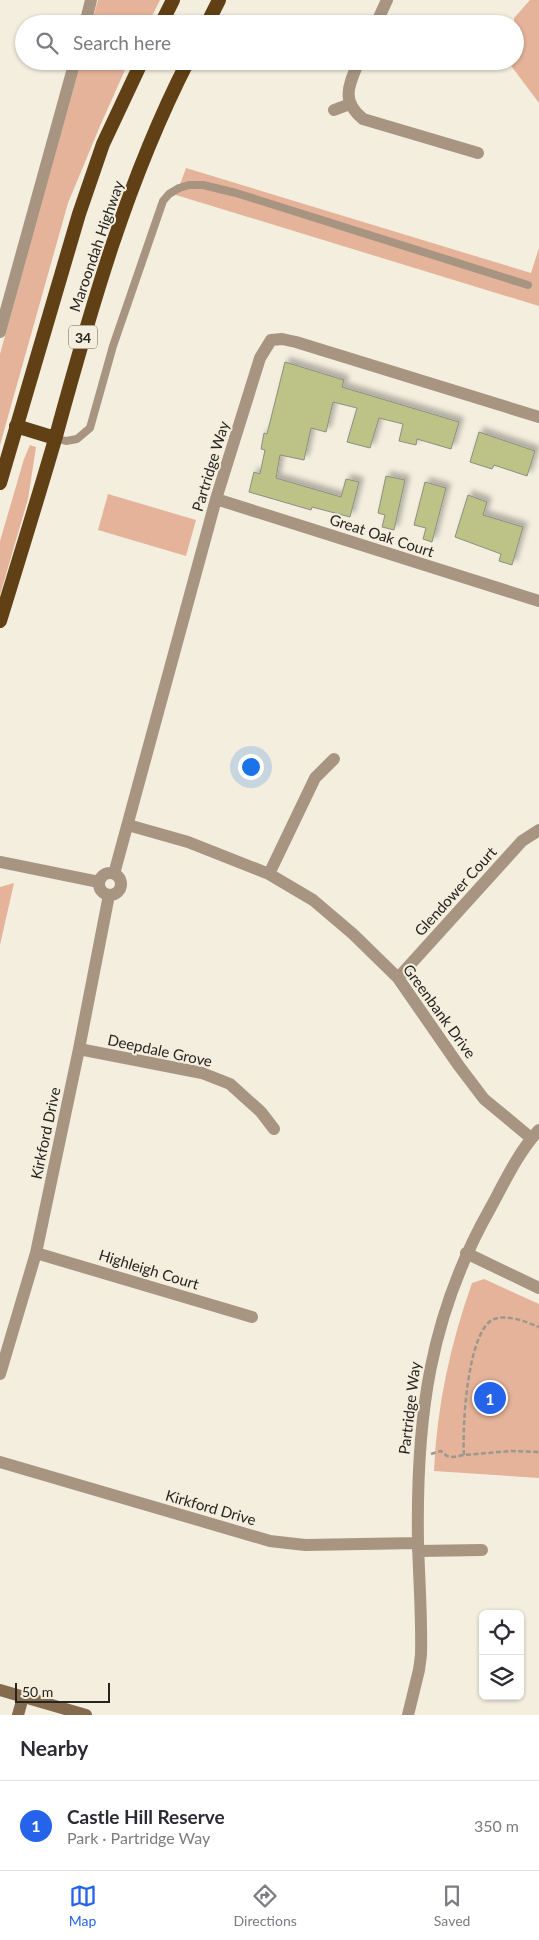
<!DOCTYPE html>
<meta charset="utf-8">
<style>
body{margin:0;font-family:Lato,sans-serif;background:#f7f7f7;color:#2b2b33}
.controls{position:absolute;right:15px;bottom:15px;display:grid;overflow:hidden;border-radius:8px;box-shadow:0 1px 4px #0004}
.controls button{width:45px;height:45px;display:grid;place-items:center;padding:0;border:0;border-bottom:1px solid #e1e1e2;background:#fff;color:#2b2b33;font:25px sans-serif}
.scale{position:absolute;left:15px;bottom:12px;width:95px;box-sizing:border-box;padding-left:5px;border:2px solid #26241f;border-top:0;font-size:14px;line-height:18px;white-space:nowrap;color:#26241f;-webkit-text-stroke:4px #f3eede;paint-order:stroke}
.you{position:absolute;left:250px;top:766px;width:18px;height:18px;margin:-12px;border:4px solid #fff;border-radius:50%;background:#1a73e8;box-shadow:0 0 0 8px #1a73e833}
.badge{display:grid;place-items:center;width:32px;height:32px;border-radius:50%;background:#2563eb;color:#fff;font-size:16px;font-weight:700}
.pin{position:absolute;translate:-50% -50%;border:2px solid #fff;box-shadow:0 1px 5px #0006}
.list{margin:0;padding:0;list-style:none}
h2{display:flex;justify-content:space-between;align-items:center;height:65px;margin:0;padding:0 20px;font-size:21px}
h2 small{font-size:16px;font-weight:400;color:#7c7c81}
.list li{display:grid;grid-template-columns:32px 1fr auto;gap:15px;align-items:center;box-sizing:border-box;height:90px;padding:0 20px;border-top:1px solid #e1e1e2}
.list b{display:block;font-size:19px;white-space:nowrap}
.list p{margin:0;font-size:16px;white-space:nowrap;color:#7c7c81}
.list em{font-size:16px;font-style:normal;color:#7c7c81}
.icon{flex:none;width:28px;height:28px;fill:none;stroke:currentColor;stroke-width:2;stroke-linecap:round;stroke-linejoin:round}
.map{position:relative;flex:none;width:539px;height:1715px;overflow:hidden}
.search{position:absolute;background:#fff;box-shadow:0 1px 4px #0004;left:15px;right:15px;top:15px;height:55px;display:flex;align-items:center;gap:12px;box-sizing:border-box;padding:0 18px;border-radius:28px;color:#7c7c81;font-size:19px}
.sheet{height:155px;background:#fff}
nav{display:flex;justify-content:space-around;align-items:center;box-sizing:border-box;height:70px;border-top:1px solid #e1e1e2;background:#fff;font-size:14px;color:#7c7c81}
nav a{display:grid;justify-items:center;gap:2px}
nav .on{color:#2563eb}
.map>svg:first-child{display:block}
.green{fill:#e5b39a}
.building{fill:#bdc287;stroke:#8d8f81;filter:url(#shadow)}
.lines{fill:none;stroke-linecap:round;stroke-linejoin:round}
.path{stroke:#9b988c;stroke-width:2.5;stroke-dasharray:5 2.5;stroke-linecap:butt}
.service{stroke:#a79581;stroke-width:8}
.minor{stroke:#a79581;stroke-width:12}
.secondary{stroke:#846b4e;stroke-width:12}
.trunk{stroke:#604014;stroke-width:14}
.labels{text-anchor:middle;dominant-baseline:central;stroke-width:4;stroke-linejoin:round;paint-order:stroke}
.shield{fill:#f3eede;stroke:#646158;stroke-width:1}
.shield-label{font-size:14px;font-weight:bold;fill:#26241f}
.street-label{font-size:15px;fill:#26241f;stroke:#f3eede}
</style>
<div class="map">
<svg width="539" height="1715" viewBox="0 0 539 1715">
<defs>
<filter id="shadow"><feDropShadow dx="4.5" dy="-4.5" stdDeviation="2.5" flood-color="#0004"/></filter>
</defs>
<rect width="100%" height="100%" fill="#f3eede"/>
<path class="green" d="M98,0h62l-12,24h-57z
M530,0h9v103l-30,-40v-2h6l-1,-43z
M81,61h48l-29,65 -32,77 -68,242v-91z
M186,168l345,105 8,-25v58l-363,-111z
M30,445l6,2 -8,52 -28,96v-54l24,-82z
M108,494l88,26 -10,36 -88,-26z
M14,883l-14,62v-58z
M484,1279l55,25v174l-105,-7c3,-65 16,-126 38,-188z"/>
<path class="building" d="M285,362l59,18 -2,7 117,35 -8,27 -34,-10 -1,6 -17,-4 4,-17 -24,-6 -9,30 -23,-6 10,-34 -24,-6 -7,30 -15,-4 -7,32 -24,-5 -4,23 65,19 5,-18 13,3 -9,35 -38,-10 -1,3 -62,-18 5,-20 6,2 5,-24 -4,-1 3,-16 3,1z
M479,432l56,19 -8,25 -33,-11 -2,4 -22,-7z
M386,476l19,4 -11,50 -12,-3 3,-12 -7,-2z
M425,482l21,6 -14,54 -9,-3 3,-11 -12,-3z
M468,495l19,7 -4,13 40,12 -11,38 -13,-4 2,-7 -46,-17z"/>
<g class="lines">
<path class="path" d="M431,1454l10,-3 6,5 6,1 11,-2 47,-4 28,1
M464,1455c-2,-26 3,-125 30,-136 13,-5 33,3 45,8"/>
<path class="service" d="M55,438l11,3 11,-2 13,-11 23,-82 50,-145 6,-7 10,-6 10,-3h14l33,8 292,92"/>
<path class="minor" d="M85,24l6,-24
M376,24l11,-24
M359,61c-10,24 -19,39 4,58l115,34
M334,110l16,-6
M0,332l75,-271
M216,499l323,102
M128,825l60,17 81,32 44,26 40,34 45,44 61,88 25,33 47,39
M0,862l99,20
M99 884a11 11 0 1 1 22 0a11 11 0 1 1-22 0Z
M114,874l102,-375 44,-141 11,-18 11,-1 14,3 243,75
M269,874l46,-96 19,-19
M398,978l124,-137 17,-11
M79,1049l123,24 28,11 31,28 13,17
M36,1253l216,64
M466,1253l73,35
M0,1374l36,-121 43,-204 30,-154
M0,1462l270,79 35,4 113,-2
M418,1551l64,-1
M408,1715l11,-45 2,-15c1,-37 -2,-75 -3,-113 -2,-124 11,-226 73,-335 14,-26 28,-56 48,-77"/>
<path class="secondary" d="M0,1690l86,25
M18,1715l5,-18"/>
<path class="trunk" d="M161,24l12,-24
M207,24l12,-24
M16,426l39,12
M0,483l79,-269 24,-70 39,-83
M0,621c19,-62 38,-123 56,-185 35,-128 71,-256 132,-375"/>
</g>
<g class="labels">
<rect class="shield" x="69" y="325.5" width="28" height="23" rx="4"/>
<g class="shield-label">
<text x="83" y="337">34</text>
</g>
<g class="street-label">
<text transform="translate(96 246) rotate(-71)">Maroondah Highway</text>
<text transform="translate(210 466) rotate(-73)">Partridge Way</text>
<text transform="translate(382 535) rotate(18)">Great Oak Court</text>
<text transform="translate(455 891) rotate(-48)">Glendower Court</text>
<text transform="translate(440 1011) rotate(54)">Greenbank Drive</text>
<text transform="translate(160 1050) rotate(12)">Deepdale Grove</text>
<text transform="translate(45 1133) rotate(-78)">Kirkford Drive</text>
<text transform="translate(149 1269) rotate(17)">Highleigh Court</text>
<text transform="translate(409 1408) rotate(-83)">Partridge Way</text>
<text transform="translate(211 1507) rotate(16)">Kirkford Drive</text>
</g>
</g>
</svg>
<div class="controls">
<button><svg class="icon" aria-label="locate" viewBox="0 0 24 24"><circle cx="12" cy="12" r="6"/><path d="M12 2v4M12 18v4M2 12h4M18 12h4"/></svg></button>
<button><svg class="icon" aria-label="layers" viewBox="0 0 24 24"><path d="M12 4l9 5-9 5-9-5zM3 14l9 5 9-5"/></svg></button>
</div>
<div class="scale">50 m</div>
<div class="you"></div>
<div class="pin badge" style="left:490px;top:1398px">1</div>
<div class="search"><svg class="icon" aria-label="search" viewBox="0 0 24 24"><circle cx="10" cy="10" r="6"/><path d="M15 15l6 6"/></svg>Search here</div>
</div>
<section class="sheet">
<h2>Nearby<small></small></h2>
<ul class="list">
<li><span class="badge">1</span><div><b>Castle Hill Reserve</b><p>Park · Partridge Way</p></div><em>350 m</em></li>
</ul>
</section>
<nav>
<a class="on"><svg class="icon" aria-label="map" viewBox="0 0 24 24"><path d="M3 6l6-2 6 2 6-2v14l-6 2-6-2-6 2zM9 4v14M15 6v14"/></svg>Map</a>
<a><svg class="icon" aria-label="directions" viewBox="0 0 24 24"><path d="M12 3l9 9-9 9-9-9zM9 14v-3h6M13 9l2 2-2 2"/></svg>Directions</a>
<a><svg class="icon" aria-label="saved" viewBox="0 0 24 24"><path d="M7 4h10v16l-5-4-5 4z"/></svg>Saved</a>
</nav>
